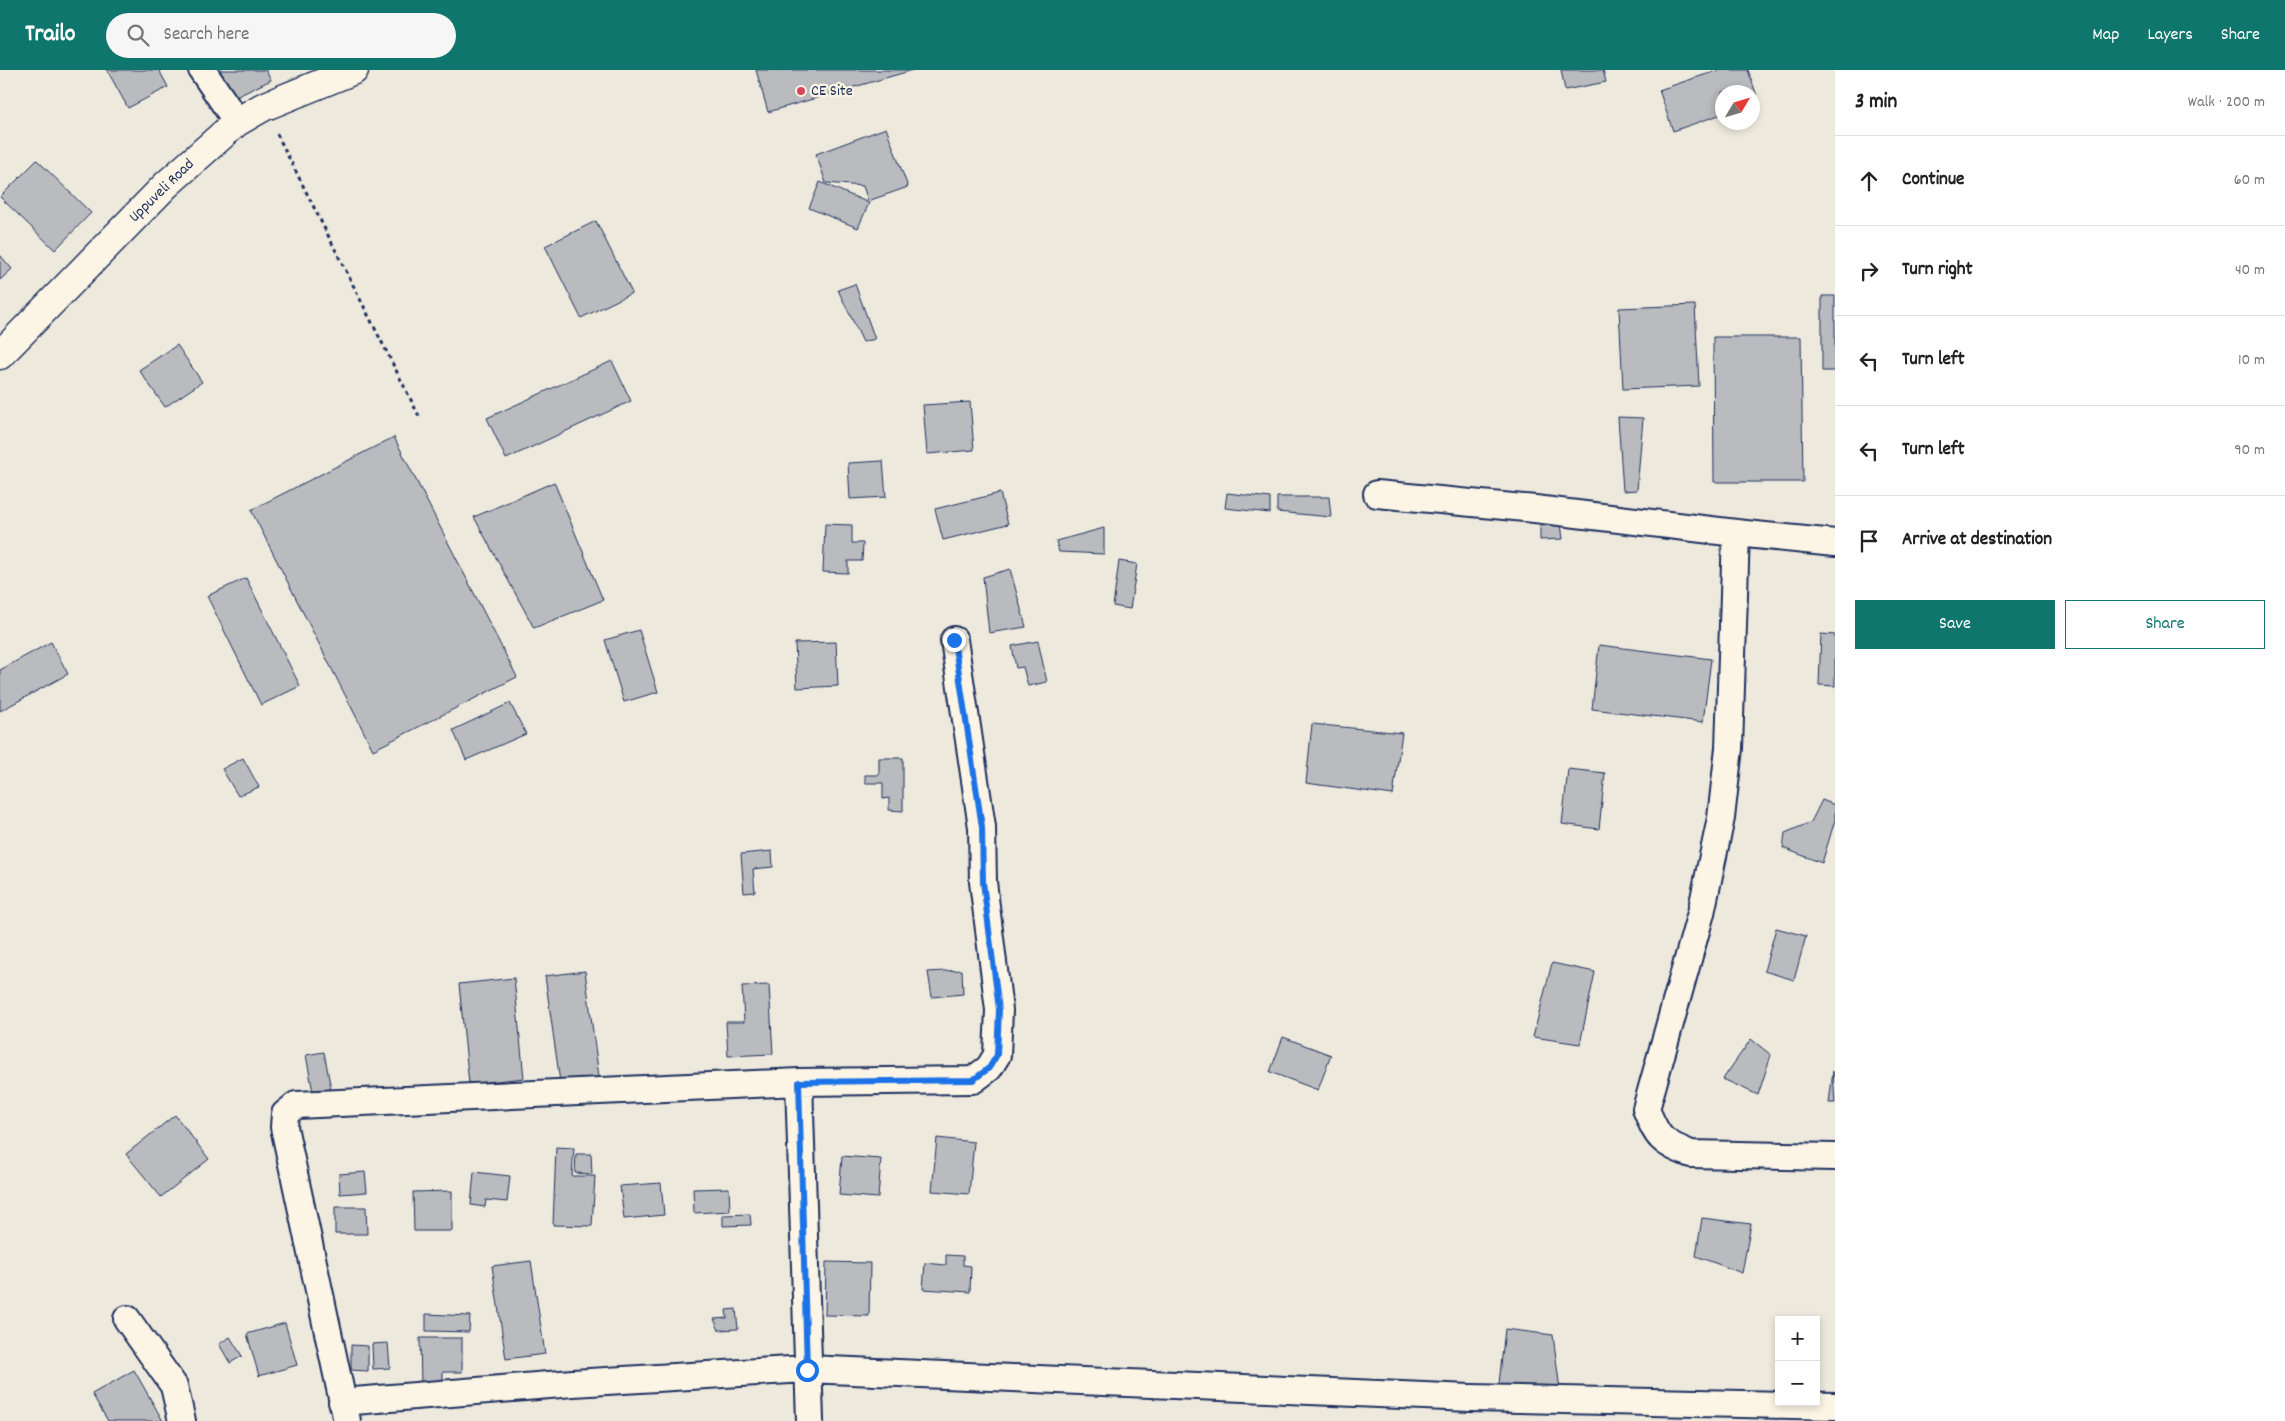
<!DOCTYPE html>
<meta charset="utf-8">
<style>
body{margin:0;font-family:Dekko,sans-serif;background:#f6f6f6;color:#222}
.controls{position:absolute;right:15px;bottom:15px;display:grid;overflow:hidden;border-radius:0px;box-shadow:0 2px 8px #0003}
.controls button{width:45px;height:45px;display:grid;place-items:center;padding:0;border:0;border-bottom:1px solid #e0e0e0;background:#fff;color:#222;font:25px sans-serif}
.compass{position:absolute;left:1715px;top:15px;width:45px;height:45px;border-radius:50%;background:#fff;box-shadow:0 2px 8px #0003;rotate:52deg}
.stop{position:absolute;width:15px;height:15px;margin:-11px;border:4px solid #1a73e8;border-radius:50%;background:#fff}
.stop.end{background:#1a73e8;border-color:#fff;box-shadow:0 1px 5px #0008}
.list{margin:0;padding:0;list-style:none}
h2{display:flex;justify-content:space-between;align-items:center;height:65px;margin:0;padding:0 20px;font-size:21px}
h2 small{font-size:16px;font-weight:400;color:#767676}
.list li{display:grid;grid-template-columns:32px 1fr auto;gap:15px;align-items:center;box-sizing:border-box;height:90px;padding:0 20px;border-top:1px solid #e0e0e0}
.list b{display:block;font-size:19px;white-space:nowrap}
.list em{font-size:16px;font-style:normal;color:#767676}
.actions{display:flex;gap:10px;padding:15px 20px}
.actions a{flex:1;padding:11px 0;border:1px solid #0f766e;border-radius:0px;text-align:center;font-size:18px;color:#0f766e}
.actions .main{background:#0f766e;color:#fff}
.icon{flex:none;width:28px;height:28px;fill:none;stroke:currentColor;stroke-width:2;stroke-linecap:round;stroke-linejoin:round}
.map{position:relative;flex:none;width:1835px;height:1351px;overflow:hidden}
header{display:flex;align-items:center;gap:30px;box-sizing:border-box;height:70px;padding:0 25px;background:#0f766e;color:#fff}
header strong{font-size:24px}
nav{display:flex;gap:28px;margin-inline-start:auto;font-size:18px}
.search{width:350px;height:45px;background:#f6f6f6;display:flex;align-items:center;gap:12px;box-sizing:border-box;padding:0 18px;border-radius:28px;color:#767676;font-size:19px}
main{display:flex}
aside{flex:1;background:#fff}
.map>svg:first-child{display:block}
.building{fill:#babbbe;stroke:#1b2f5e}
.lines{fill:none;stroke-linecap:round;stroke-linejoin:round}
.minor-casing{stroke:#1b2f5e;stroke-width:30}
.primary-casing{stroke:#1b2f5e;stroke-width:31}
.path{stroke:#1b2f5e;stroke-width:3;stroke-dasharray:4 4;stroke-linecap:butt}
.minor{stroke:#fcf5e5;stroke-width:26}
.primary{stroke:#fcf5e5;stroke-width:28}
.route{stroke:#1a73e8;stroke-width:6}
.poi-dot{fill:#d1495b;stroke:#fcf5e5;stroke-width:2}
.labels{text-anchor:middle;dominant-baseline:central;stroke-width:4.5;stroke-linejoin:round;paint-order:stroke}
.poi-label{font-size:16px;fill:#1b2f5e;stroke:#fcf5e5;text-anchor:start}
.street-label{font-size:16px;fill:#1b2f5e;stroke:#fcf5e5}
</style>
<header>
<strong>Trailo</strong>
<div class="search"><svg class="icon" aria-label="search" viewBox="0 0 24 24"><circle cx="10" cy="10" r="6"/><path d="M15 15l6 6"/></svg>Search here</div>
<nav><a>Map</a><a>Layers</a><a>Share</a></nav>
</header>
<main>
<div class="map">
<svg width="1835" height="1351" viewBox="0 0 1835 1351">
<rect width="100%" height="100%" fill="#eee9dd"/>
<filter id="ink" filterUnits="userSpaceOnUse"><feTurbulence type="fractalNoise" baseFrequency=".02" numOctaves="2"/><feDisplacementMap in="SourceGraphic" scale="10" xChannelSelector="R" yChannelSelector="G"/><feConvolveMatrix kernelMatrix="1 2 1 2 8 2 1 2 1" color-interpolation-filters="sRGB"/></filter>
<g filter="url(#ink)">
<path class="building" d="M107,0h52l9,17 -40,21z
M220,0h46l5,10 -37,18z
M756,0h157l-145,42z
M1561,0h42l3,12 -41,8z
M1719,0h29l11,32 -7,2v-12h-30v22l-49,17 -14,-41z
M886,58l22,59 -40,14 -5,-15 -37,-3 -10,-29z
M37,90l54,53 -36,37 -55,-53z
M820,112l49,21 -11,25 -49,-20z
M596,151l36,72 -51,25 -36,-72z
M0,185l12,14 -12,11z
M855,214l20,55 -12,3 -25,-52z
M1822,226h13v75h-13z
M1695,235l4,81 -76,3 -4,-81z
M1713,267h88l2,145h-89z
M177,275l25,37 -37,25 -26,-37z
M612,291l19,40 -125,58 -19,-41z
M970,332l4,48 -47,4 -4,-49z
M1618,347l25,1 -6,72 -14,1z
M394,367l123,240 -144,73 -122,-240z
M883,391l3,36 -36,2 -2,-36z
M554,412l49,118 -69,28 -60,-111z
M1000,423l8,31 -65,16 -8,-31z
M1227,423l43,5v15l-45,-5z
M1277,427h52l2,20 -54,-5z
M1540,451l21,3 2,15 -23,1z
M825,454l27,1v18h11l-1,18h-14v12l-25,-1z
M1104,458v26l-45,-2 -3,-11z
M1119,491l18,3 -7,45 -17,-3z
M1010,499l16,58 -37,6 -6,-56z
M246,508l54,108 -39,19 -54,-109z
M639,560l19,62 -34,10 -19,-62z
M1821,564l14,1v51l-16,-1z
M1038,571l9,41 -19,4 -5,-19 -7,1 -4,-22z
M51,572l17,32 -68,37v-41z
M836,572l2,44 -41,2 -2,-45z
M1599,575l112,14 -8,63 -111,-13z
M510,633l16,31 -60,26 -13,-30z
M1312,654l90,9 -9,62 -87,-12z
M243,688l16,29 -21,9 -16,-27z
M879,688h24v53l-14,-1v-12l-6,1v-16h-18v-8h14z
M1568,699l37,4 -6,56 -37,-5z
M1822,730l13,5v15l-13,43 -39,-15 2,-15 26,-11z
M772,781l1,16 -20,2 2,23 -11,1 -3,-39z
M1776,858l30,8 -12,44 -30,-9z
M1552,893l43,9 -15,72 -47,-7z
M962,900l1,24 -31,3 -4,-25z
M585,901l14,106 -39,5 -15,-106z
M514,908l10,100 -55,6 -10,-100z
M769,915l4,69 -45,2 -2,-34h18l-2,-36z
M1283,967l48,18 -13,35 -48,-18z
M1751,969l20,16 -13,40 -35,-16z
M324,982l7,37 -18,3 -7,-37z
M1833,1001l2,32h-6z
M175,1045l34,44 -48,38 -35,-43z
M937,1068l37,4 -5,52 -37,-3z
M556,1077l18,1 -2,28h23l-3,50 -39,-1z
M576,1084h15l1,20 -17,-1z
M842,1086l39,3 -3,39 -39,-3z
M365,1102l2,20 -27,2 -1,-20z
M474,1102l36,4 -3,26 -21,-2 -1,7 -14,-2z
M661,1113l3,32 -40,4 -4,-33z
M729,1118l1,23 -36,2 -1,-24z
M452,1121v40h-38l-1,-39z
M335,1137h31l1,27h-32z
M750,1144l1,11 -28,1v-11z
M1702,1148l49,6 -9,49 -46,-17z
M946,1185l17,1v9l8,1 -1,26 -47,-3 2,-26 21,2z
M531,1191l14,93 -39,5 -14,-93z
M826,1192l44,1 -1,53 -44,-1z
M736,1239l2,20 -19,1 -5,-11 13,-1 -1,-8z
M426,1244l44,2 -1,16 -43,-1z
M285,1253l12,42 -38,11 -12,-42z
M1505,1259l48,6 7,55 -62,3z
M230,1267l12,19 -12,7 -11,-19z
M420,1268h42v34h-19v14h-22z
M388,1273l2,25 -17,1 -1,-25z
M351,1275l17,1v25l-17,-1z
M134,1300l29,51h-55l-16,-27z"/>
<g class="lines">
<defs>
<path id="minor" d="M202,0l35,52
M1377,424l158,15 201,24 -7,215 -8,70 -20,95 -55,196c12,30 15,33 45,45l144,3
M1736,463l99,10
M799,1012l174,-2 16,-12 8,-13 2,-45 -16,-128 -1,-55 -28,-187
M127,1249l47,67 8,35
M342,1332l231,-19 234,-14 663,29 365,8
M347,1351l-63,-294 1,-13 11,-9 503,-23 11,339"/>
<path id="primary" d="M0,285l166,-170 71,-63 26,-15 91,-37"/>
</defs>
<use href="#minor" class="minor-casing"/>
<use href="#primary" class="primary-casing"/>
<path class="path" d="M277,64l142,282"/>
<use href="#minor" class="minor"/>
<use href="#primary" class="primary"/>
</g>
</g>
<g class="lines" filter="url(#ink)">
<path class="route" d="M807,1300l-8,-288 174,-2 16,-12 8,-13 2,-45 -16,-128 -1,-55 -28,-187"/>
</g>
<circle class="poi-dot" cx="801" cy="21" r="5"/>
<g class="labels">
<g class="poi-label">
<text x="811" y="21">CE Site</text>
</g>
<g class="street-label">
<text transform="translate(162 121) rotate(-44)">Uppuveli Road</text>
</g>
</g>
</svg>
<div class="controls">
<button>+</button>
<button>−</button>
</div>
<svg class="compass" viewBox="-18 -18 36 36"><path d="M0-13l5 13h-10z" fill="#e53935"/><path d="M0 13l5-13h-10z" fill="#767676"/></svg>
<div class="stop" style="left:807px;top:1300px"></div>
<div class="stop end" style="left:954px;top:570px"></div>
</div>
<aside>
<h2>3 min<small>Walk · 200 m</small></h2>
<ul class="list">
<li><svg class="icon" aria-label="ahead" viewBox="0 0 24 24"><path d="M12 20V5M6 11l6-6 6 6"/></svg><div><b>Continue</b></div><em>60 m</em></li>
<li><svg class="icon" aria-label="right" viewBox="0 0 24 24"><path d="M7 20v-9h11M14 6l5 5-5 5"/></svg><div><b>Turn right</b></div><em>40 m</em></li>
<li><svg class="icon" aria-label="left" viewBox="0 0 24 24"><path d="M17 20v-9H6M10 6l-5 5 5 5"/></svg><div><b>Turn left</b></div><em>10 m</em></li>
<li><svg class="icon" aria-label="left" viewBox="0 0 24 24"><path d="M17 20v-9H6M10 6l-5 5 5 5"/></svg><div><b>Turn left</b></div><em>90 m</em></li>
<li><svg class="icon" aria-label="arrive" viewBox="0 0 24 24"><path d="M6 21V4h12l-3 4 3 4H6"/></svg><div><b>Arrive at destination</b></div></li>
</ul>
<div class="actions"><a class="main">Save</a><a>Share</a></div>
</aside>
</main>
